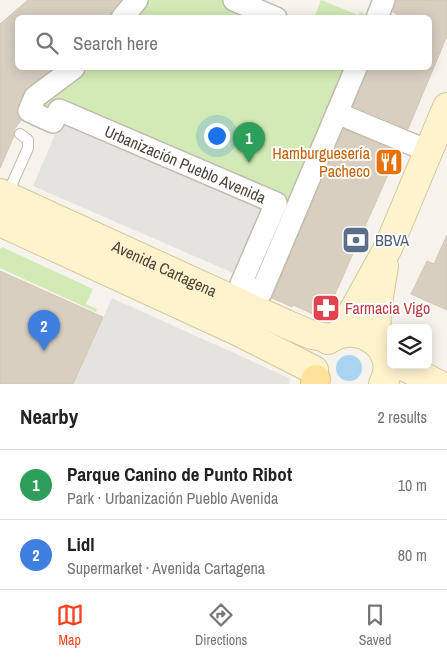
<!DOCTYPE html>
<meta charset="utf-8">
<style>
body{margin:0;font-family:"Archivo Narrow",sans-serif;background:#f6f6f6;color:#222}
.controls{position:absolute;right:15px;bottom:15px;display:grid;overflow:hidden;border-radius:8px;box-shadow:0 2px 12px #0003}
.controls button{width:45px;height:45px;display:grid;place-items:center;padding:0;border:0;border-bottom:1px solid #e0e0e0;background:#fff;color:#222;font:25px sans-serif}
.you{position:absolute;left:216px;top:135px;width:18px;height:18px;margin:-12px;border:4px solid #fff;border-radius:50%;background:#1a73e8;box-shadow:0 0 0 8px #1a73e833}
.badge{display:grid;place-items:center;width:32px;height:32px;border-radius:50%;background:#fc3f1d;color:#fff;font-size:16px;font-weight:700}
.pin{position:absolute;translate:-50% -41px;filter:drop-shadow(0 1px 2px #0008)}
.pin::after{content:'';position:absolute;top:26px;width:18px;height:15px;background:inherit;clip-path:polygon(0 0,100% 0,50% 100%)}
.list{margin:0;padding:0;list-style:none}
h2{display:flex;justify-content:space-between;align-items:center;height:65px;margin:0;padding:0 20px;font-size:21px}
h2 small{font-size:16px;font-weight:400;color:#767676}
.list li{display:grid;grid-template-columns:32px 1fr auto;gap:15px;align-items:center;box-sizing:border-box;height:70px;padding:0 20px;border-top:1px solid #e0e0e0}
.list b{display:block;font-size:19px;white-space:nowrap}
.list p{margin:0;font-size:16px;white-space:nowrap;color:#767676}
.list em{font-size:16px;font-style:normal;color:#767676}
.icon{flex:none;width:28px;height:28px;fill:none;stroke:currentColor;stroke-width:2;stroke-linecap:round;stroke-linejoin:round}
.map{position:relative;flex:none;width:447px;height:384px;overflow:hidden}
.search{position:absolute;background:#fff;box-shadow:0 2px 12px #0003;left:15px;right:15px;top:15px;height:55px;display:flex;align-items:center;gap:12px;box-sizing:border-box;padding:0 18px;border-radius:8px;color:#767676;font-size:19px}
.sheet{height:205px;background:#fff}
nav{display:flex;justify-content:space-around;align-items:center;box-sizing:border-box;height:70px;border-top:1px solid #e0e0e0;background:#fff;font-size:14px;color:#767676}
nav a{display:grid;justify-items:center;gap:2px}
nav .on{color:#fc3f1d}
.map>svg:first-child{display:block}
.green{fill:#d2eab5}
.parking{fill:#e5e3e0}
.water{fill:#a9d4f2}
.building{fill:#d8cfc1;stroke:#d3c7b4}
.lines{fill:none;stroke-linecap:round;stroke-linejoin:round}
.lane-casing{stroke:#c2bbae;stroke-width:12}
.street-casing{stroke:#c2bbae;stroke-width:24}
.secondary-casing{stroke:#d6c79b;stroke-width:30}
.primary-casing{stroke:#e6c16a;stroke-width:30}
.lane{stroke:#fff;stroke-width:10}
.street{stroke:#fff;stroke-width:21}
.secondary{stroke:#fff3cd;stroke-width:28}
.primary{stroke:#ffe39c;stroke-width:28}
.labels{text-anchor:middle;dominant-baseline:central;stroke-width:4;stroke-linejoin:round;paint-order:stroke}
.food-label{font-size:16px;fill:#c56008;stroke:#fff;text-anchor:end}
.street-label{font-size:16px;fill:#4b4439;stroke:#fff}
.service-label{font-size:16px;fill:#4e5e75;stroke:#fff;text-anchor:start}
.health-label{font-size:16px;fill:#be3a42;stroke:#fff;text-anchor:start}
</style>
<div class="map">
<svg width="447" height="384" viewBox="0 0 447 384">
<rect width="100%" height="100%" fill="#f6f3ec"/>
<path class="green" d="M136,0h98l42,18h-155z
M321,0l37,15 2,-3 8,4 -1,2h-53z
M74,68h282l-95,225 -20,-9 26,-58 -214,-104 -18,-25z
M2,247l91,42 -7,15 11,5 -1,3 -96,-44v-19z"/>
<path class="parking" d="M62,118l207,91 -29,67 -207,-90z
M112,298l177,80 1,6h-217z"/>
<path class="water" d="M336 368a13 13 0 1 1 26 0a13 13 0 1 1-26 0Z"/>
<path class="building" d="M28,0h93l-9,10 -2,8h-92v50h36l-26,19 -4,5 -7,20 4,8 -7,10v6l-14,32v-144z
M396,0h51v36l-39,93 -55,-23 15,-38h62v-50h-26l-11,-6z
M344,129l54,23 -74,167 -31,-14 -1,2 -20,-9z
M447,235v75l-36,-16 16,-33 7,3z
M0,271l103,46 -30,67h-73z"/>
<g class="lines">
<defs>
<path id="lane" d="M7,195l21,-47v-8l-8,-6"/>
<g id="street">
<path d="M234,0l42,18"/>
<path d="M122,18l15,-18"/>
<path d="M377,18l7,-18"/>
<path id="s1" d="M74,68l-39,29 -6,14 24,11 6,-12 217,93 -35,81 20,9 95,-225"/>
<path d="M337,113l91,38"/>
</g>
<g id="secondary">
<path id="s2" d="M0,193l286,131 26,11 19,3"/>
<path d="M0,222l237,109 77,39"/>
<path d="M341,333l47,-85 59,-141"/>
<path d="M328,340c33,-22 73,11 55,44"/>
<path d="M376,342l1,-33 7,-43"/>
<path d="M401,365l37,19"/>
</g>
<path id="primary" d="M315,384l1,-5"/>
</defs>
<use href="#lane" class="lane-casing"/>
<use href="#street" class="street-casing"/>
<use href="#secondary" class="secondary-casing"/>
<use href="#primary" class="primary-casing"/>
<use href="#lane" class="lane"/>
<use href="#street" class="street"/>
<use href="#secondary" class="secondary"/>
<use href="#primary" class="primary"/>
</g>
<defs>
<symbol id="restaurant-square" viewBox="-11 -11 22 22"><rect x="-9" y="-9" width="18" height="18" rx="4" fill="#e8710a" stroke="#fff"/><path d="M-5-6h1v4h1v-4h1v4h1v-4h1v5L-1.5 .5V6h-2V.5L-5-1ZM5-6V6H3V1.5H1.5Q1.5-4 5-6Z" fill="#fff"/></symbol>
<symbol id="bank-square" viewBox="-11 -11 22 22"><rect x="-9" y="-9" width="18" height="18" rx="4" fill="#5c6f8a" stroke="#fff"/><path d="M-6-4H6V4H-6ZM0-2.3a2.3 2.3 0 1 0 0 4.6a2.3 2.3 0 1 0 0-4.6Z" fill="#fff"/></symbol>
<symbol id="pharmacy-square" viewBox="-11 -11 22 22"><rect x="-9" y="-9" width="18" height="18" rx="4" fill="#e0444e" stroke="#fff"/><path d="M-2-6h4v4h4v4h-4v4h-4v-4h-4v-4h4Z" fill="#fff"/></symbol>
</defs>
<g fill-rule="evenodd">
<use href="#restaurant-square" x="373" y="146" width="32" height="32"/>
<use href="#bank-square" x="340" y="224" width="32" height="32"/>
<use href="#pharmacy-square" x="310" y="292" width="32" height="32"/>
</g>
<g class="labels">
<g class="food-label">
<text x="370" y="153">Hamburguesería<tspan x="370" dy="18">Pacheco</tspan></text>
</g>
<g class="street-label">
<text stroke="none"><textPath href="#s1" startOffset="241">Urbanización Pueblo Avenida</textPath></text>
<text stroke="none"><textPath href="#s2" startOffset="181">Avenida Cartagena</textPath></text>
</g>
<g class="service-label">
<text x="375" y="240">BBVA</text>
</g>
<g class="health-label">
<text x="345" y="308">Farmacia Vigo</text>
</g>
</g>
</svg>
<div class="controls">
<button><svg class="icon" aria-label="layers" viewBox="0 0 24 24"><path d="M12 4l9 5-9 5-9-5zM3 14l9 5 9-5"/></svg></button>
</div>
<div class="you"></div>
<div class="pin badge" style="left:249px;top:163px;background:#2e9e5b">1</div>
<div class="pin badge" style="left:44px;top:351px;background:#3f7fe0">2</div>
<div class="search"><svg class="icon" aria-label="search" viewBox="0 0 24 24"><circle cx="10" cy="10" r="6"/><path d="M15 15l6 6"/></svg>Search here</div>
</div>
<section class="sheet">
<h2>Nearby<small>2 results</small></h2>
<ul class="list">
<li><span class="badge" style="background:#2e9e5b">1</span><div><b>Parque Canino de Punto Ribot</b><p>Park · Urbanización Pueblo Avenida</p></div><em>10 m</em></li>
<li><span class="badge" style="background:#3f7fe0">2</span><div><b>Lidl</b><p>Supermarket · Avenida Cartagena</p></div><em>80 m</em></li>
</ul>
</section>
<nav>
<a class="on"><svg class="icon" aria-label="map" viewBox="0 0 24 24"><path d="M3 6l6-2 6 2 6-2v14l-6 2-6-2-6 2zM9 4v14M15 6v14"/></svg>Map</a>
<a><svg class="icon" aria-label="directions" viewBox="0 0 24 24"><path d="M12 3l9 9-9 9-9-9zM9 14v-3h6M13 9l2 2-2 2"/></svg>Directions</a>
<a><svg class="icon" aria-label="saved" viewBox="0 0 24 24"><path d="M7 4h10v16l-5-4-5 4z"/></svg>Saved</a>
</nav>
